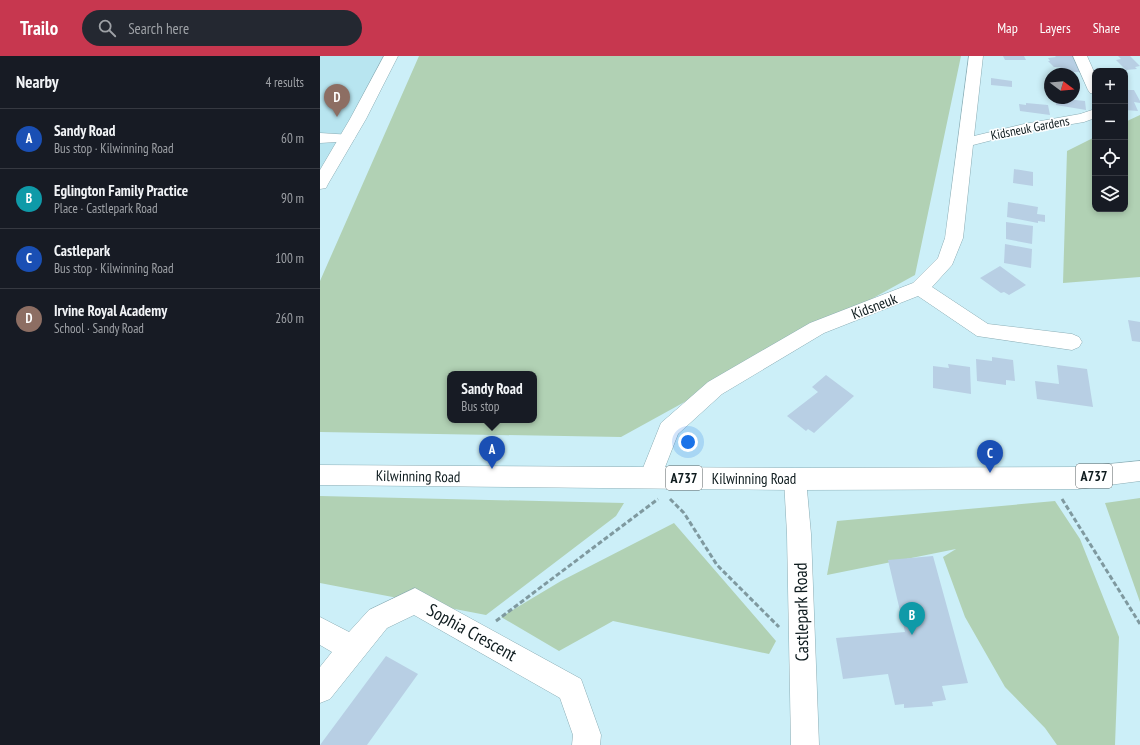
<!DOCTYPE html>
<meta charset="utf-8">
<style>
body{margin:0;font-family:"PT Sans Narrow",sans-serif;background:#242831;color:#f1f3f6}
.controls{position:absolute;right:12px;top:12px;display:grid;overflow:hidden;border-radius:8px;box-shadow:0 2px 6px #0003}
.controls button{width:36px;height:36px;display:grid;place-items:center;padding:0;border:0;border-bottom:1px solid #363941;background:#171b24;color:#f1f3f6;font:20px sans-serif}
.compass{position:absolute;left:724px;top:12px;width:36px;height:36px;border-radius:50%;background:#171b24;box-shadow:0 2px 6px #0003;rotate:106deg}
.you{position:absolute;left:368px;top:386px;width:14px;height:14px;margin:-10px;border:3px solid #fff;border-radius:50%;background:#1a73e8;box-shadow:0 0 0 6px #1a73e833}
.badge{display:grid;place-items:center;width:26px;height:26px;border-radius:50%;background:#c7374f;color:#fff;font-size:13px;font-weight:700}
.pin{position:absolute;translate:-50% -33px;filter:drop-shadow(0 1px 2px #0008)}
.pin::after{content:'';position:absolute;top:21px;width:14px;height:12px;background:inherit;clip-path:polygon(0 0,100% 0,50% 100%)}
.popup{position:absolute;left:127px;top:315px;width:90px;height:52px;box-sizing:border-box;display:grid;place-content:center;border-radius:8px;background:#171b24;filter:drop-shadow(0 1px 3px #0005);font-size:13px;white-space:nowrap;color:#9ea1a6}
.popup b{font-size:15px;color:#f1f3f6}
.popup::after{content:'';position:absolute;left:50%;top:100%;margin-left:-8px;border:8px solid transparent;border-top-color:#171b24}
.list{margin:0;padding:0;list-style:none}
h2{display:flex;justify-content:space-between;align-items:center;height:52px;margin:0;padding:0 16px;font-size:17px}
h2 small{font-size:13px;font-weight:400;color:#9ea1a6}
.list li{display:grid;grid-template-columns:26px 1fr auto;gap:12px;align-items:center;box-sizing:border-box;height:60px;padding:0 16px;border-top:1px solid #363941}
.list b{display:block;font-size:15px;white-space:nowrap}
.list p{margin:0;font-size:13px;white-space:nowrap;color:#9ea1a6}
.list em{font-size:13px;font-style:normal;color:#9ea1a6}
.icon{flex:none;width:22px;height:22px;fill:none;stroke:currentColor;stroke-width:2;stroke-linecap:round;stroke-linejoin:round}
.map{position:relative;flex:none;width:820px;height:689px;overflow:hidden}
header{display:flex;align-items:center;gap:24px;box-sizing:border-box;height:56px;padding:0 20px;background:#c7374f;color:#fff}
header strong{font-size:19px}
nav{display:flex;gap:22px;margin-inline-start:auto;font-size:14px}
.search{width:280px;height:36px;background:#242831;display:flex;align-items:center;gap:10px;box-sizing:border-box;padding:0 14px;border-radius:22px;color:#9ea1a6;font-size:15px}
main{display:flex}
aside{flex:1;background:#171b24}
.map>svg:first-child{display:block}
.built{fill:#b8e5f0}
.green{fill:#b1d1b4;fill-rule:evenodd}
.building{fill:#b8cfe4}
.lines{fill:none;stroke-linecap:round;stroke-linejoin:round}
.minor-casing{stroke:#8badb5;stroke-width:1}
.major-casing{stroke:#8badb5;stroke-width:1}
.path{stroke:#7f999f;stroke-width:3;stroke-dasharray:5 2.5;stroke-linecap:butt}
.minor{fill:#fff;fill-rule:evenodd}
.major{fill:#fff;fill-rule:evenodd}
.labels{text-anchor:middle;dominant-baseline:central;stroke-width:3;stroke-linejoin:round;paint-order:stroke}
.far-street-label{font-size:13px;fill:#0d1a1d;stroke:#fff}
.shield{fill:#fff;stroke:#565f61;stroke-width:1}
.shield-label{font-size:14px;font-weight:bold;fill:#0d1a1d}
.street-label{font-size:15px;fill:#0d1a1d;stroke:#fff}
.near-street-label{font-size:18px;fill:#0d1a1d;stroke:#fff}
</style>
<header>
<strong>Trailo</strong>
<div class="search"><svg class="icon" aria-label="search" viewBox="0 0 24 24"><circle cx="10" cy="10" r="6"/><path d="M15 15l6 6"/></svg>Search here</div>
<nav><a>Map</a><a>Layers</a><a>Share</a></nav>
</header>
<main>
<aside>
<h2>Nearby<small>4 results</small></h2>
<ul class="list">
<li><span class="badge" style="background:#1a4fb4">A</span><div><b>Sandy Road</b><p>Bus stop · Kilwinning Road</p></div><em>60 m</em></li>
<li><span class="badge" style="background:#0f9aa8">B</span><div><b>Eglington Family Practice</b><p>Place · Castlepark Road</p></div><em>90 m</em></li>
<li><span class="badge" style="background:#1a4fb4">C</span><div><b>Castlepark</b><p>Bus stop · Kilwinning Road</p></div><em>100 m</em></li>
<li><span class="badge" style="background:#8d6e63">D</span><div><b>Irvine Royal Academy</b><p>School · Sandy Road</p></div><em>260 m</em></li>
</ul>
</aside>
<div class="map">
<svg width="820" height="689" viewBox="0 0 820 689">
<rect width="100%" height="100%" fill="#cceff8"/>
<path class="built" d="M0,0h68l-68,122z"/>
<path class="green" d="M99,0h542l-46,219 -294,162 -301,-5v-151zM130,318h84v46h-84z
M820,59v162l-77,6 4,-132 28,-14v72h30v-87z
M0,440l304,7 -8,13 -130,99 -166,-32z
M820,442v104l-35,-99z
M735,445l25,38 39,98 -4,108h-58l-12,-17 -40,-41 -40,-70 -22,-60 13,-8 -129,26 10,-54z
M354,467l102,118 -7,13 -156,-33 -54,30 -58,-34 60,-36z"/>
<path class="building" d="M683,0h21l2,4h-21z
M735,0h19l9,16h-12l-1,-2h-8l-2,-3h-6l-6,-6h2l-2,-3 8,-1z
M798,0h12l10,10 -5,1 2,2 -11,1 -10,-10 5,-1z
M671,22l21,3v6l-21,-2z
M805,34h9l6,11v2l-6,-1 4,9 -13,-1z
M735,42l30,3 1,9 -30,-5z
M706,47l22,2 2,10 -30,-4 -1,-7 7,1z
M694,113l19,3v14l-20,-3z
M688,146l30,5 -1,7 8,1v7l-7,-1v2l-31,-6z
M686,166l27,4 -1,18 -26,-5z
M685,188l27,5 -1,19 -27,-5z
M680,210l26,19 -17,10 -5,-3 -3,1 -21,-15z
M808,264l12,2v20l-8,-1z
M672,301l21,3 2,21 -9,-1v5l-29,-4 -1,-22 16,2z
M628,308l22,3 1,27 -38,-6v-22l16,2z
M737,309l30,4 6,38 -56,-8 -2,-18 24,3z
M506,319l28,21 -40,37 -6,-4 -2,2 -19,-15 31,-24 -6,-5z
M613,500l35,127 -26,3 4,14 -14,2 1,4 -29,2v-4l-9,1 -7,-31 -45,5 -7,-41 69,-6 -17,-72z
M66,600l32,18 -51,71h-47z"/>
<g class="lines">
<defs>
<path id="minor" d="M649,0h14l-9,80 50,-12 56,-10 15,-5v9l-11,4 -60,10 -51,13 -10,93 -11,27 -20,22 56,37 84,10 7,3 3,5 -3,5 -7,3 -95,-14 -59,-40 -94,37 -102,61 -44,40 -20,51 -8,3 -8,-3 -3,-7 22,-55 47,-41 102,-59 103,-40 25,-25 7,-20z
M753,0h14l8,18v20l-5,-1 -2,-3z
M0,77l32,2 3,3 -3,3 -32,2z
M475,413l8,3 3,7 5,55 8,211h-28l-4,-211 -3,-55 3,-7z
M95,532l166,91 20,56 -1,10h-28l1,-10 -13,-37 -146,-83 -27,13 -57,71 -10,4v-36l12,-15 -12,-7v-28l29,15 20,-22z"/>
<path id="major" d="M64,0h14l-32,63 -38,65 -2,4 -6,1v-19l30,-51z
M820,405v20l-62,8 -283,1 -475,-5v-20l475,3 283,-1z"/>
</defs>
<use href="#minor" class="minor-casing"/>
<use href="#major" class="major-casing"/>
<path class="path" d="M350,443l14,14 33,52 62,62
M742,443l78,125
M176,565l162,-122"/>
<use href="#minor" class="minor"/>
<use href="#major" class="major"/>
</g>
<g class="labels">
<g class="far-street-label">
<text transform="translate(710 72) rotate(-11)">Kidsneuk Gardens</text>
</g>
<g class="shield">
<rect x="756" y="408" width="36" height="24" rx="3"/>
<rect x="346" y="410" width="36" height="24" rx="3"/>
</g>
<g class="shield-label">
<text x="774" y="420">A737</text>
<text x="364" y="422">A737</text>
</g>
<g class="street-label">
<text transform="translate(554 250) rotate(-21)">Kidsneuk</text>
<text transform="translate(98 420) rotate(1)">Kilwinning Road</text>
<text x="434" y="422">Kilwinning Road</text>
</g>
<g class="near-street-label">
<text transform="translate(481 556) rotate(-91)">Castlepark Road</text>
<text transform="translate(152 576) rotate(29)">Sophia Crescent</text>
</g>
</g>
</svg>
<div class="controls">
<button>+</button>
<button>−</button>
<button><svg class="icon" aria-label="locate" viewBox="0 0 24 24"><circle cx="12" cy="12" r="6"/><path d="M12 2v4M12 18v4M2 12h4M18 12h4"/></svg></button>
<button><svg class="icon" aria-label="layers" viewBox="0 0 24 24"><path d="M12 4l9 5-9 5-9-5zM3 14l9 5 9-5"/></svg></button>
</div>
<svg class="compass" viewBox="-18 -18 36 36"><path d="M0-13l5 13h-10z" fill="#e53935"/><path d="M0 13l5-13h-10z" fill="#9ea1a6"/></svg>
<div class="you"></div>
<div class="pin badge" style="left:172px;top:413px;background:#1a4fb4">A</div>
<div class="popup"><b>Sandy Road</b>Bus stop</div>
<div class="pin badge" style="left:592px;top:579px;background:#0f9aa8">B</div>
<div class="pin badge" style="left:670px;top:417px;background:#1a4fb4">C</div>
<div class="pin badge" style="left:17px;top:61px;background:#8d6e63">D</div>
</div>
</main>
